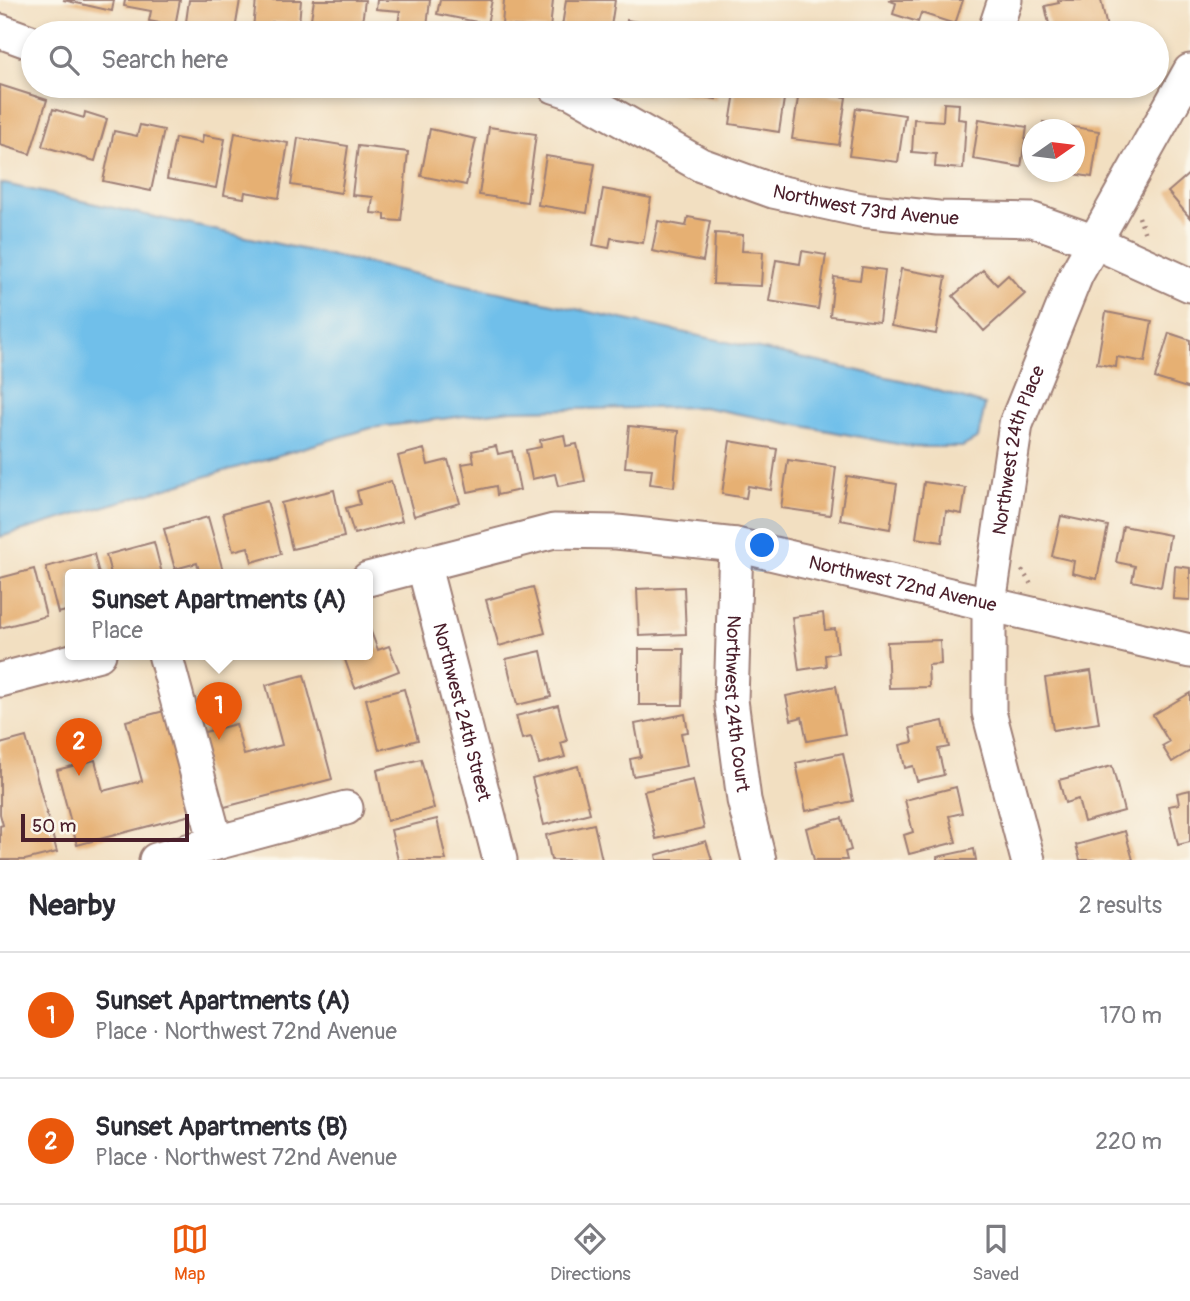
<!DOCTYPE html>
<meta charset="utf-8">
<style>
body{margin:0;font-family:Pangolin,sans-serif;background:#f7f7f7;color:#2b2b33}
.compass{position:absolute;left:1022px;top:119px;width:63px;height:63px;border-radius:50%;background:#fff;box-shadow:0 4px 10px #0003;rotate:76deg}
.scale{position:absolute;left:21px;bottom:18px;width:168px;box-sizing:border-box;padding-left:7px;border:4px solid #4a1f2b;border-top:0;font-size:19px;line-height:24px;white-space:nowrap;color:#4a1f2b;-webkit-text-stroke:5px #fbf7ec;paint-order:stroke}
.you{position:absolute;left:763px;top:546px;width:24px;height:24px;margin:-18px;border:5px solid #fff;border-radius:50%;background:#1a73e8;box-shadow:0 0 0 10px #1a73e833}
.badge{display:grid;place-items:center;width:46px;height:46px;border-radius:50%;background:#ea580c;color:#fff;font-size:23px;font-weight:700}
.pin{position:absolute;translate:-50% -58px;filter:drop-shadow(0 2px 4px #0008)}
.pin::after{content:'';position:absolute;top:37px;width:24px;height:21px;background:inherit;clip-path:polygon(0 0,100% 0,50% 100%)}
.popup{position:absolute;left:65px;top:569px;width:308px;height:91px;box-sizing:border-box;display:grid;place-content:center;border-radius:7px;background:#fff;filter:drop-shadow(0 2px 5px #0005);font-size:23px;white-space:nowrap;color:#7c7c81}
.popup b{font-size:26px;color:#2b2b33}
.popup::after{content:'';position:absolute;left:50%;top:100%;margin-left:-14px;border:14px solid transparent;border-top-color:#fff}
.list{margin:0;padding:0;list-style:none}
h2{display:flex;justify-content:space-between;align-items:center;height:91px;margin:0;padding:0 28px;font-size:30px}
h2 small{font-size:23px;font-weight:400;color:#7c7c81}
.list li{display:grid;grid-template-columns:46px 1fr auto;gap:21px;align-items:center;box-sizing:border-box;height:126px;padding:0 28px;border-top:2px solid #e1e1e2}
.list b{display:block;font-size:26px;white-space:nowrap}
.list p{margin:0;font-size:23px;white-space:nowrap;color:#7c7c81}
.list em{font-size:23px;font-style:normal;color:#7c7c81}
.icon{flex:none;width:38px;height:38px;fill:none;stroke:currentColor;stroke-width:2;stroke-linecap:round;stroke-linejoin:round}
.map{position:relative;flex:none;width:1190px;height:860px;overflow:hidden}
.search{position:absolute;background:#fff;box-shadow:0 4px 10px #0003;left:21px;right:21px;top:21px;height:77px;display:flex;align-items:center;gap:18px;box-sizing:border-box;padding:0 24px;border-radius:38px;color:#7c7c81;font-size:26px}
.sheet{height:343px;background:#fff}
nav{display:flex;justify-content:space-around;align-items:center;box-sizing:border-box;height:98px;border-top:2px solid #e1e1e2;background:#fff;font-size:19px;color:#7c7c81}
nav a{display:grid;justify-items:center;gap:4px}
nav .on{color:#ea580c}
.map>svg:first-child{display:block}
.water{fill:#6fbfea;stroke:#5c6f8a;stroke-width:2}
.building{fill:#e6b073}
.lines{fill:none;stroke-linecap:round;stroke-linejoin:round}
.minor-casing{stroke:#9e7f76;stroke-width:37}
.path{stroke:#9e7f76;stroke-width:4.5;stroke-dasharray:2 5;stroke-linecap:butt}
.minor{stroke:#fff;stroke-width:33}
.labels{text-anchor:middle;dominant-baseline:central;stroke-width:7;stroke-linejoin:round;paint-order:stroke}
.street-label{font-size:19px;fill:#4a1f2b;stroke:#fbf7ec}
</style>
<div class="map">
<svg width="1190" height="860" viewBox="0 0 1190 860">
<rect width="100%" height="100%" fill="#fbf7ec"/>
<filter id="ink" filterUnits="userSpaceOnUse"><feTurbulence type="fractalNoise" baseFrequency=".0143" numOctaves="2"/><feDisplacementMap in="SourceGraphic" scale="14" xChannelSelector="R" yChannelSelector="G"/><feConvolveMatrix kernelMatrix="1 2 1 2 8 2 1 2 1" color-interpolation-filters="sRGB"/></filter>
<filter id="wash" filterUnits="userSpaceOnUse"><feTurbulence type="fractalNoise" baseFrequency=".00686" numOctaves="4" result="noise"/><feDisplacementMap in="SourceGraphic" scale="28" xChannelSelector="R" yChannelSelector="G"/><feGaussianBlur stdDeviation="1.57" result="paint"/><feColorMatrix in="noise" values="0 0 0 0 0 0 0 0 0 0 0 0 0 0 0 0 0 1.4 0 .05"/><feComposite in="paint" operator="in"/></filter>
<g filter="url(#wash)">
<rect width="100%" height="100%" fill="#f2dfc1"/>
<path class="water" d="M0,183l905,198 80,24 -7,33 -16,9h-49l-210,-40 -192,3 -140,18 -371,109z"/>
<g id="blocks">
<path class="building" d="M63,0h51l-2,11z
M125,0h55l-5,26 -26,-5 2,-10 -27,-5z
M189,0h51l-5,30 -49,-8z
M256,0h45l-2,24 -27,-2 -1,8 -18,-2z
M314,0h51l-4,31 -51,-6z
M377,0h53l-3,27 -29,-3 2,-13 -24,-2z
M440,0h52l-5,24 -50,-10z
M504,0h49l-3,29 -48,-4z
M566,0h49l-5,33h-49z
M888,0h75l-8,24 -34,-11 -3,9 -25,-8 3,-11z
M1058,0h43l7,33h-57l-6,-27 14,-3z
M627,20l32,6 -1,7h-33z
M0,85l47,15 -17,54 -30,-9z
M682,86h37l-3,13 -36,-6z
M736,86h50l-7,46 -49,-8z
M799,91l47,6 -7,48 -47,-6z
M944,103l15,1 -1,15 8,1 -3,49 -28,-2 1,-13 -24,-2 2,-33 29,2z
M856,108l49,7 -7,47 -49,-6z
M53,109l31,9 1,-6 22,7 -12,42 -53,-15z
M979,119l48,8 -6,40 -48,-8z
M1043,122l56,9 -7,46 -25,-4 7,-1v-42h-32z
M140,125l24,5 -13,61 -48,-10 11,-50 23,5z
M489,127l47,7 -9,68 -48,-7z
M430,129l46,10 -10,46 -45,-9z
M235,133l53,10 -9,55 -34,-6 -1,6 -20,-3z
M203,135l22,4 -9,49 -49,-9 8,-41 27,5z
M298,138l50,8 -7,47 -50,-8z
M358,146l50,6 -7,69 -16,-1v-6l-14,-1 2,-16 -21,-2z
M546,156l49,8 -8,49 -49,-8z
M1190,173v45l-22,-26z
M603,189l48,9 -8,45 -32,-5 -2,10 -16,-3z
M688,217l22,4 -7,40 -51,-10 6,-30 28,5z
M715,233l28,2 -1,16 21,1 -2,34 -48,-2z
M802,251l24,4 -8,54 -49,-8 7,-41 24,4z
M862,267l23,3 -6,52 -49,-6 4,-39 26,3z
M901,269l45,8 -10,57 -45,-8z
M983,270l14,15 11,-10 17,19 -41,37 -31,-35z
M1106,312l46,9 -7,41 -28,-5 -1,10 -19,-3z
M1169,333l21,7v49l-35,-11z
M629,426l50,5 -5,56 -24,-3 2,-15 -27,-2z
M564,435l2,11 11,-2 8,37 -27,5 -3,-12 -23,5 -6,-29 15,-3 -1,-7z
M730,441l47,8 -6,41 -23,-4 -2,12 -24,-4z
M496,446l2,8 14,-3 8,39 -23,5 -1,-9 -28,6 -6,-28 12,-2 -2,-11z
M424,449l4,16 20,-5 12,43 -46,13 -16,-60z
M788,460l48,7 -6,48 -49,-7z
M847,476l50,8 -7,45 -50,-9z
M391,481l11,40 -48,13 -8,-26 14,-4 -3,-13z
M924,482l42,6 -4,26 -16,-3 -4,31 -26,-4z
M334,490l10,47 -52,12 -11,-46z
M267,501l14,53 -29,8 -4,-15 -15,4 -10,-38z
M1061,516l47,10 -11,53 -25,-6 2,-12 -22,-5z
M208,517l15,54 -23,3 -3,-11 -22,6 -11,-40z
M1123,526l47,9 -9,52 -29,-6 3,-15 -19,-4z
M154,542l8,32h-51l-5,-19z
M94,554l5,20h-29v36l-12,3 -12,-46z
M1175,566l15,2v32l-17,-1z
M34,569l12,47 -46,12v-50z
M533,587l12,46 -46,13 -13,-46z
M684,587l2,47 -47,2 -2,-47z
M823,613l2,17 10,-1 3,24 -13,2 1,11 -27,4 -7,-53z
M368,624l10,26 11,-4 10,25 -44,17 -12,-34h25z
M940,640l1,24 -13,1 1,22 -40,1 -2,-46z
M639,649h45l-1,56h-44z
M541,651l10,46 -34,8 -11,-46z
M1091,671l8,52 -46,7 -8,-52z
M304,675l28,104 -115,30 -20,-75 39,-10 8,31 38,-10 -16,-60z
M836,686l9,48 -38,7 -5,-24 -11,3 -5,-24z
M404,689l14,51 -39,10 -13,-51z
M1190,693v58l-18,11 -10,-16 7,-4 -16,-27z
M558,705l9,36 -6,2 4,14 -26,7 -8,-27 -9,2 -6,-23z
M164,711l27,104 -114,30 -20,-75 38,-10 8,31 39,-10 -16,-60z
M685,714l3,18 -7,1 6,33 -54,10 -3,-17 11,-2 -6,-33z
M943,721l6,26 -11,2 6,26 -27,6 -4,-15 -8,2 -5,-23 13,-3 -3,-14z
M26,737l31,115 -32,8h-25v-34l3,-1 -3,-11v-70z
M843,753l10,48 -47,10 -10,-48z
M421,759l13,49 -47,13 -10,-51z
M578,766l12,47 -46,12 -12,-47z
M1112,766l12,45 -40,11 -6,-23 -13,4 -6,-23z
M693,780l11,48 -48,11 -12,-48z
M956,787l6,26 -13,3 7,26 -47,12 -5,-19 9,-3 -8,-32z
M1190,790v52l-12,3 -9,-39 10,-2 -2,-11z
M842,818l9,32 -6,2 2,8h-33l-8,-32z
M437,819l9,41h-48l-7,-30z
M594,824l8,36h-51l-5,-25z
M1125,831l8,29h-53l-4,-15z
M706,841l6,19h-55l-1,-5z
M974,849l2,11h-39v-3z"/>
</g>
</g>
<g filter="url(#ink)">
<use href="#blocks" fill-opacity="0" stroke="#9e7f76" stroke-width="2"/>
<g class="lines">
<defs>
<g id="minor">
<path d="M0,31l33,12"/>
<path d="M994,33l11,-33"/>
<path id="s1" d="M554,86l18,6 129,73 72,26 88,19 77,8 95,2 62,22 95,43"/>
<path id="s2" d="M736,545l-5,155 13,100 15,60"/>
<path id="s3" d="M423,563l77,297"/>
<path id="s4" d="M368,579l186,-48 63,1 119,13 454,106"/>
<path d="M165,654l51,189 130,-35"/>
<path d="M0,680l99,-26"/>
<path d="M156,860l60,-17"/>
<path id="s5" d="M1028,860l-39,-148v-109l27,-179 60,-149 114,-204"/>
</g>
</defs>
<use href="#minor" class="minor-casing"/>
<path class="path" d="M1139,217l6,17
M1022,570l10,16"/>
<use href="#minor" class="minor"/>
</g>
</g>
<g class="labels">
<g class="street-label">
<text stroke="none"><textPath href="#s1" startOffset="338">Northwest 73rd Avenue</textPath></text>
<text stroke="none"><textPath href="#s5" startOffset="418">Northwest 24th Place</textPath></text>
<text stroke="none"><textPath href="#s4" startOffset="546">Northwest 72nd Avenue</textPath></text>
<text stroke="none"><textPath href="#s2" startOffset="159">Northwest 24th Court</textPath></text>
<text stroke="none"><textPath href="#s3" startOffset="154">Northwest 24th Street</textPath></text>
</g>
</g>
</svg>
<svg class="compass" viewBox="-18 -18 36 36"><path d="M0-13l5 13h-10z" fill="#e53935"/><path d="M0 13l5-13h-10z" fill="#7c7c81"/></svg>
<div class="scale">50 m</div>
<div class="you"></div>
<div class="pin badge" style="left:219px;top:740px">1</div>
<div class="popup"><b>Sunset Apartments (A)</b>Place</div>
<div class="pin badge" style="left:79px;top:776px">2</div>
<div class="search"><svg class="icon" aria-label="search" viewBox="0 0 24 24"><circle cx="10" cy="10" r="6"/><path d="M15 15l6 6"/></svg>Search here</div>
</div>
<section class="sheet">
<h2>Nearby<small>2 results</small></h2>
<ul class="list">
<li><span class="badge">1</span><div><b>Sunset Apartments (A)</b><p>Place · Northwest 72nd Avenue</p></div><em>170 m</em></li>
<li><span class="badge">2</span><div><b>Sunset Apartments (B)</b><p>Place · Northwest 72nd Avenue</p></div><em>220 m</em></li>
</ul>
</section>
<nav>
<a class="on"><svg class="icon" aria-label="map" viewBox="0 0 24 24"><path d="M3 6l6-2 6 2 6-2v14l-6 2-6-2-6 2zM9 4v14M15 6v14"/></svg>Map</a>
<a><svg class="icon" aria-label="directions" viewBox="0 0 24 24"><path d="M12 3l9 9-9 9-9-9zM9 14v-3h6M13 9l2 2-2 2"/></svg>Directions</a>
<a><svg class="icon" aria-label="saved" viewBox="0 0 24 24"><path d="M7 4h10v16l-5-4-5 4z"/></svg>Saved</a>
</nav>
